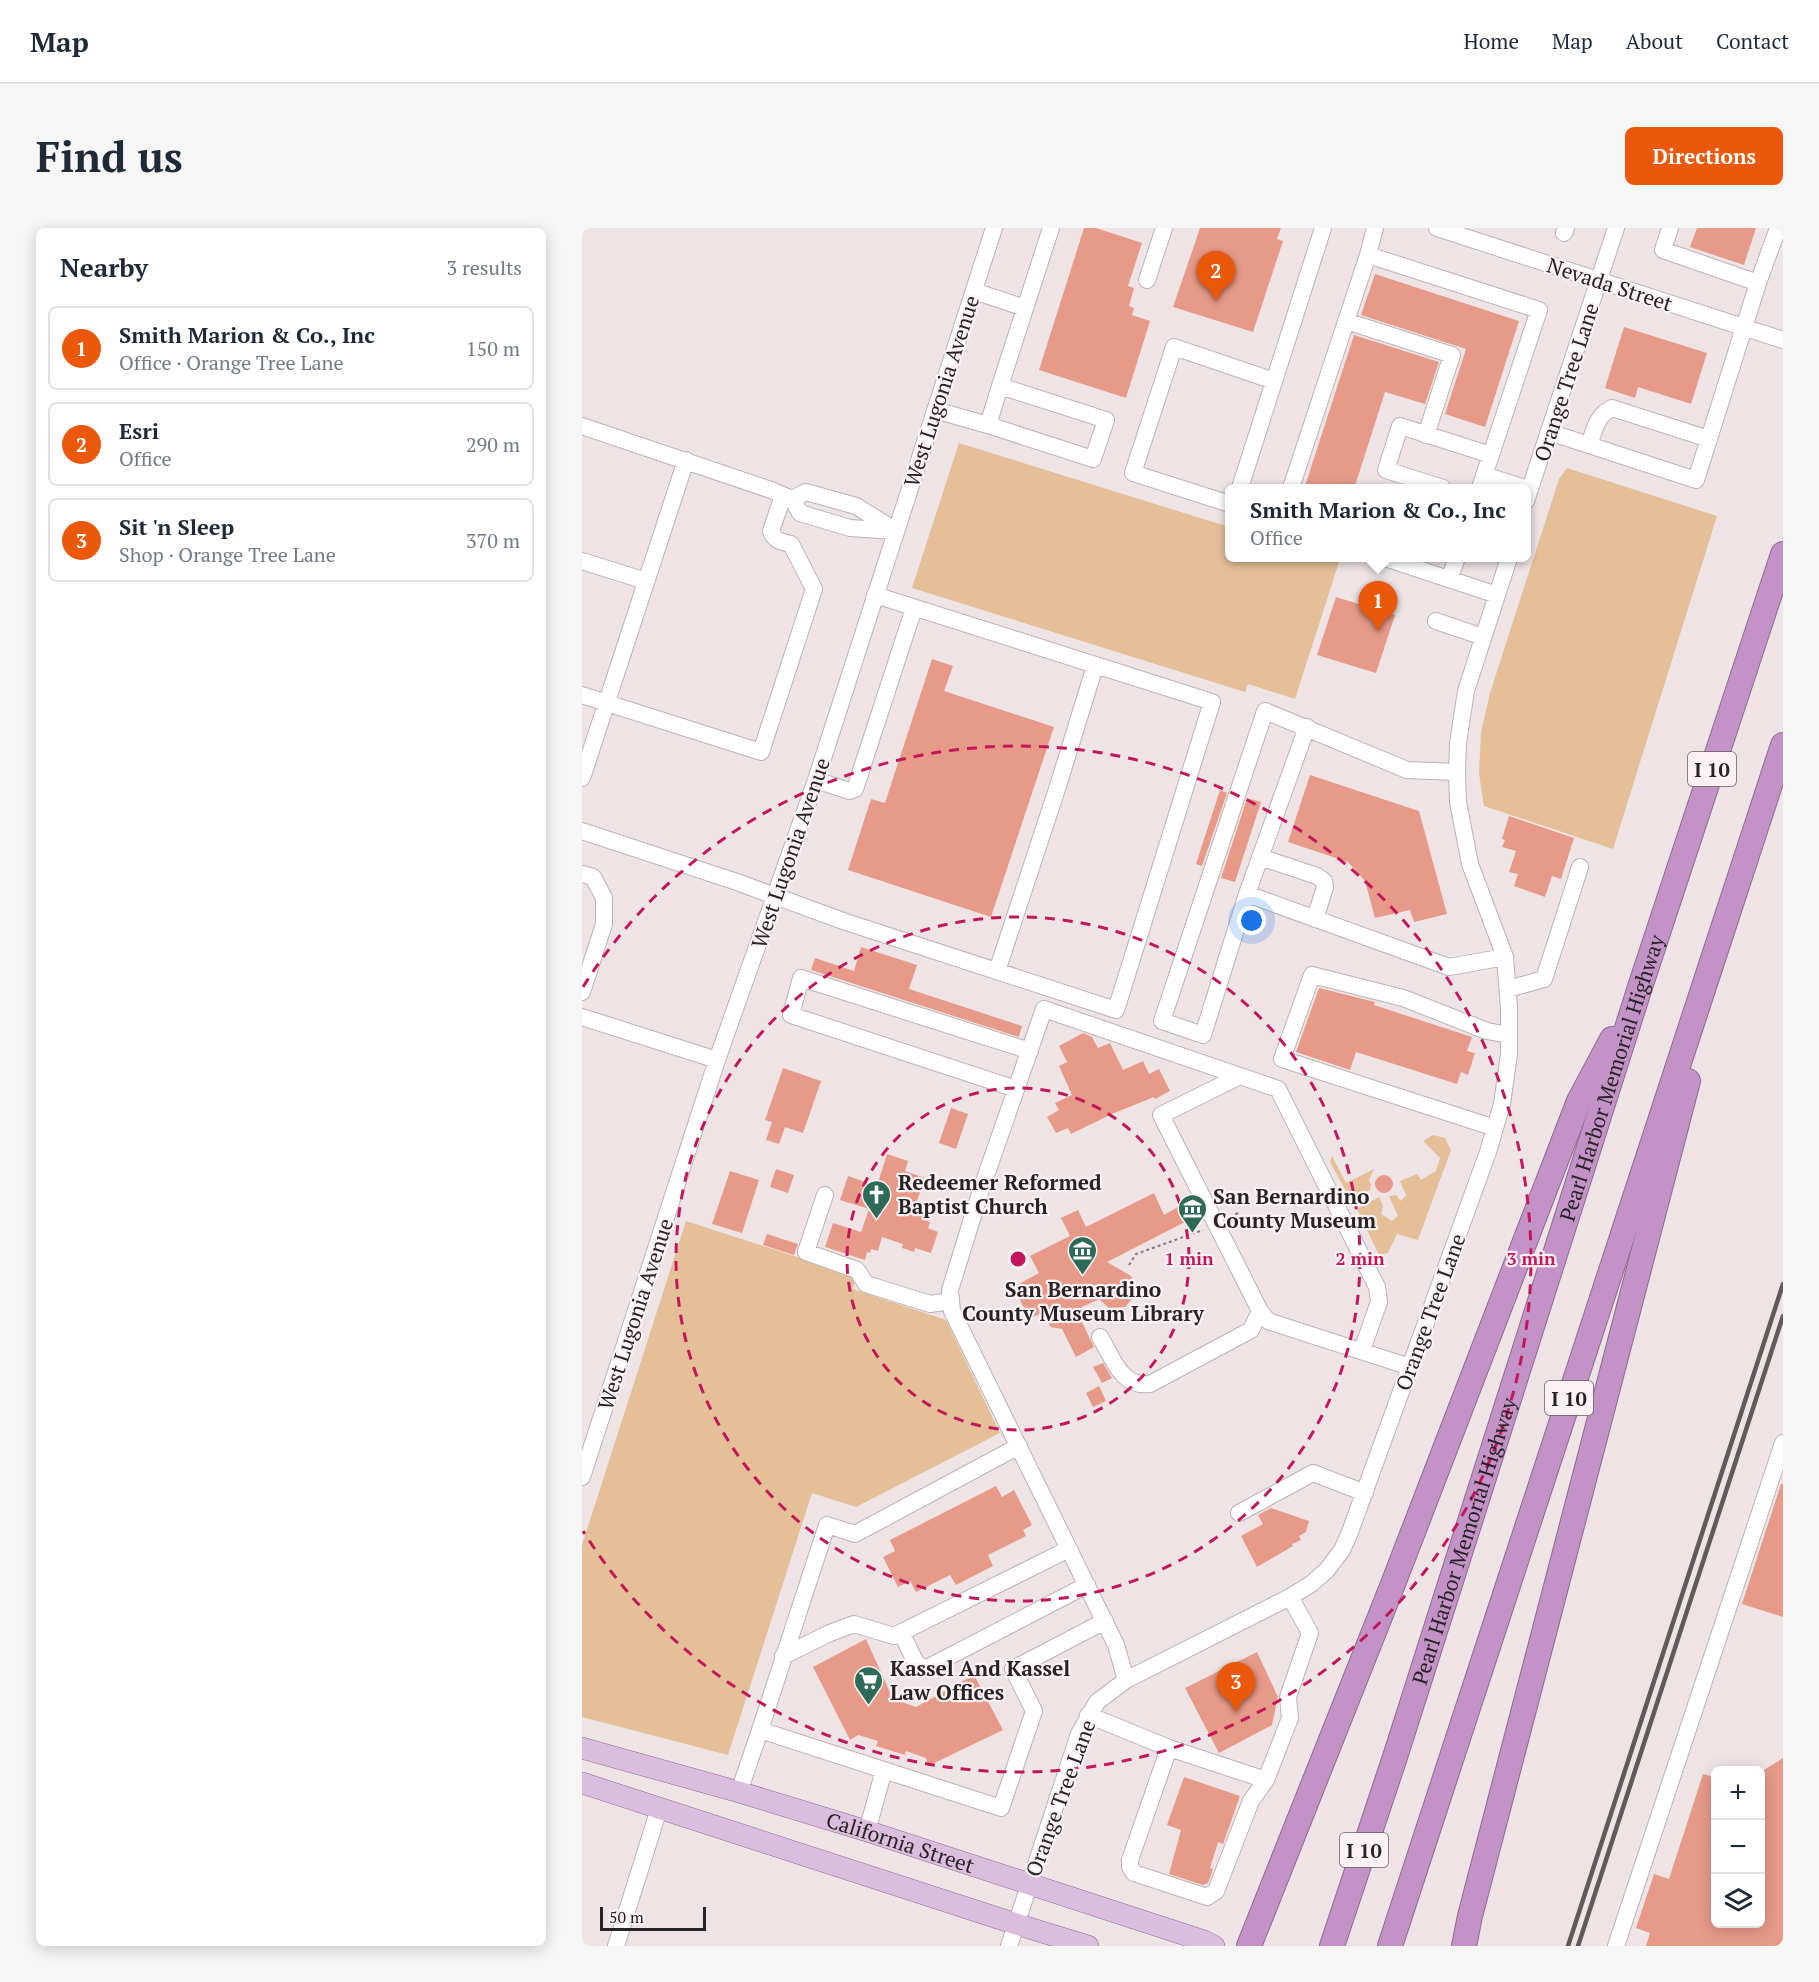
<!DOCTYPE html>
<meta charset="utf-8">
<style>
body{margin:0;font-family:"PT Serif",serif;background:#f6f6f7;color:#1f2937}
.controls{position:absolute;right:18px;bottom:18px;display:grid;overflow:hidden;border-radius:9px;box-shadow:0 3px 15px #0003}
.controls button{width:54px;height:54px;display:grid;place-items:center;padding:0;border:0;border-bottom:2px solid #e0e1e3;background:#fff;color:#1f2937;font:30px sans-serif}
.scale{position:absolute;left:18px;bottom:15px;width:106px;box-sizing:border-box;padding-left:6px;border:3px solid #272324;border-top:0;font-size:16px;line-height:21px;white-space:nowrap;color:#272324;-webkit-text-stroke:4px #fcf1f4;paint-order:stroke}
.you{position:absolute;left:670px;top:693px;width:21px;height:21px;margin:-15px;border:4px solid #fff;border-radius:50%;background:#1a73e8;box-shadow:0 0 0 9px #1a73e833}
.badge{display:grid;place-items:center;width:39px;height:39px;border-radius:50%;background:#ea580c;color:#fff;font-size:20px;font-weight:700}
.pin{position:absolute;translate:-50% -50px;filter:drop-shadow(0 2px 3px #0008)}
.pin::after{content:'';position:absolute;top:32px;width:21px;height:18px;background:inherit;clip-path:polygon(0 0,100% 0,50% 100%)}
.popup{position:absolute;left:643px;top:256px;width:306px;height:78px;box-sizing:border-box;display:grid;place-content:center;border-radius:9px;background:#fff;filter:drop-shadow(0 2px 4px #0005);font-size:20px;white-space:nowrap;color:#747a83}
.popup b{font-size:22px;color:#1f2937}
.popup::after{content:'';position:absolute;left:50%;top:100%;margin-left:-12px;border:12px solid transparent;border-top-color:#fff}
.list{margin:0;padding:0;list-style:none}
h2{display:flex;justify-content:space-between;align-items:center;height:78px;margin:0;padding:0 24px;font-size:26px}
h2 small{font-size:20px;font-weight:400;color:#747a83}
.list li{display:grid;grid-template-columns:39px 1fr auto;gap:18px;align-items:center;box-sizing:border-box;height:84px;margin:0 12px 12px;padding:0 12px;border:2px solid #e0e1e3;border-radius:9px}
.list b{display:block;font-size:22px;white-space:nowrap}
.list p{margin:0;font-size:20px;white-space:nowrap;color:#747a83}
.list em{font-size:20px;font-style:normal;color:#747a83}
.icon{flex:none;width:33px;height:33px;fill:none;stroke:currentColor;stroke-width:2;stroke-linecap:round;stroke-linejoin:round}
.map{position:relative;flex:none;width:1201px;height:1718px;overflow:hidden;border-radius:9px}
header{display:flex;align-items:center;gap:36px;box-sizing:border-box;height:84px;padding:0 30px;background:#fff;border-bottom:2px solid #e0e1e3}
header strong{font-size:28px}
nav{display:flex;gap:33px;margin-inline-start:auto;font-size:21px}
.intro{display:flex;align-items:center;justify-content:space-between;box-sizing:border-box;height:144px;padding:0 36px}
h1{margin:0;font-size:42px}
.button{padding:15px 27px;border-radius:9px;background:#ea580c;color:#fff;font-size:21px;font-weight:700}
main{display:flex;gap:36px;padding:0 36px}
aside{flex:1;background:#fff;border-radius:9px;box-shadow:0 3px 15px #0003}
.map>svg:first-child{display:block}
.green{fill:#e5bf98}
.building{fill:#e89a89}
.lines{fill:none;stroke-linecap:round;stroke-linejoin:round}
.minor-casing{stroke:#bcb2b5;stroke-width:18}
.major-casing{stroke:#8c6b8e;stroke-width:22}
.highway-casing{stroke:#8c6b8e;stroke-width:26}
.path{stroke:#827b7d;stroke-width:2;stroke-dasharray:3 3;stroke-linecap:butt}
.minor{stroke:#fff;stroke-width:16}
.major{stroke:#dbbedd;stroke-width:21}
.highway{stroke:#c392c7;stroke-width:24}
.rail{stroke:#605a5b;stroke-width:4.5}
.ring{fill:none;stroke:#c2185b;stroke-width:3;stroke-dasharray:10 8}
.labels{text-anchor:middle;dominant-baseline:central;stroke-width:4.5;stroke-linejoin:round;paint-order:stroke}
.shield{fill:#fcf1f4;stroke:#676162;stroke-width:1.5}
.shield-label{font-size:20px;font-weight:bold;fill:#272324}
.street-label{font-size:21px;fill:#272324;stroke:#fcf1f4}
.poi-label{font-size:21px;font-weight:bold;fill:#272324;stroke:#fcf1f4;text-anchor:start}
.centre{fill:#c2185b;stroke:#fcf1f4;stroke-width:3}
.ring-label{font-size:18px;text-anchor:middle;font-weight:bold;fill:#c2185b;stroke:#fcf1f4;stroke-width:4.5;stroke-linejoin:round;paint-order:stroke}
</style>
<header>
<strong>Map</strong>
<nav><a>Home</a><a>Map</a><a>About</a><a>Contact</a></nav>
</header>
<div class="intro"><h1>Find us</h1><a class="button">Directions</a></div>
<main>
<aside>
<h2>Nearby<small>3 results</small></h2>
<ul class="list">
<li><span class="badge">1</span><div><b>Smith Marion &amp; Co., Inc</b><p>Office · Orange Tree Lane</p></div><em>150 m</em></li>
<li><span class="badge">2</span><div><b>Esri</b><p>Office</p></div><em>290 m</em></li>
<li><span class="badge">3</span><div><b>Sit 'n Sleep</b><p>Shop · Orange Tree Lane</p></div><em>370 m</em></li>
</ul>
</aside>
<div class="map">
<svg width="1201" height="1718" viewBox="0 0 1201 1718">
<rect width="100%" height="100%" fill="#eee4e6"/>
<path class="green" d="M377,215l270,84 1,31h96l13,4 -44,137 -47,-15 -3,8 -333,-104z
M985,240l150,48 -104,333 -129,-43 -5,-33 2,-41 9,-39 69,-214z
M851,907l12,3 6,12 -33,90 -21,-6 -9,19 -9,2 -22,-46 22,-12 4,9 -2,8 11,7 6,-5 -9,-20 7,-1 5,6 5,-6 -6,-14 17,-7 4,6 15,-9 4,-13 -17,-17z
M750,928l14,27 28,-14 -5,11 2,5 -1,5 -14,7 -8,-2 -18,-33z
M104,993l170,55 -3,13 93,31 54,113 -144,74 -44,-14 -84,262 -146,-38v-172z"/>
<path class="building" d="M502,0h12l46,15 -14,43 6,2 -5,18 5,2 -2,7 18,6 -24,77 -87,-28z
M618,0h81l-4,11 6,2 -30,91 -80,-25z
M1115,0h59l-12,37 -54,-18z
M793,46l144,47 -34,106 -40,-13 21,-65 -105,-34z
M1042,99l83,26 -16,51 -53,-17 -3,11 -30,-10z
M772,107l85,27 -14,42 -40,-12 -31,97h-50z
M754,369l59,18 -19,58 -59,-18z
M350,431l21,7 -9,25 110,36 -63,190 -143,-47 23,-71 14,4z
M728,547l109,36 28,103 -33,8 -4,-12 -35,8 -10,-37 -17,-19 -60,-20z
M638,562l7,3 -25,73 -6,-2z
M665,570l14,4 -26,80 -14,-4z
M927,588l65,22 -13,41 -9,-3 -7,21 -31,-11 4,-12 -9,-2 7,-21 -14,-4 3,-7 -3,-1z
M279,719l56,18 -8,24 113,37 -3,11 -208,-67 4,-12 39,13z
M737,760l56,14 -1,3 98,32 -5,14 8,2 -7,22 -7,-3 -4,12 -101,-32 -6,18 -54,-18z
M501,805l9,4 6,11 12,-5 13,27 20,-9 6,13 10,-5 11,22 -15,8 -1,-2 -42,17 -41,20 -3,-6 -12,5 -9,-16 12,-7 -4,-7 17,-8 -13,-29 8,-4 -8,-16z
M201,840l38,13 -18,52 -18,-6 -6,17 -13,-4 6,-18 -7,-2z
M369,880l17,6 -12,35 -17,-6z
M305,926l21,7 -3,10 20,7 -12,34 13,4 -1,4 5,2 -2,6 10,4 -7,21 -16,-5 -1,4 -12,-4 1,-4 -21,-7 -4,14 -7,-2 -1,4 -3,-1 -2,8 -40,-13 8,-24 28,9 8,-23 -29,-9 8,-24 29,10z
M194,941l18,6 -6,18 -18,-6z
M148,943l29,9 -17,53 -30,-9z
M793 956a9 9 0 1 1 18 0a9 9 0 1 1-18 0Z
M572,965l10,22 14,-8 5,1 5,8 -1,5 -80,41 24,14 4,9v11l-10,11 -16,1 -10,-9 -23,11 18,37 -18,10 -14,-28 -11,-2 -8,-15 -13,7 -17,-32 26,-14 -9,-17 40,-20 -9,-18 17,-8 8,17z
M185,1006l31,10 -4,11 -31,-10z
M521,1135l9,15 -10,5 -9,-16z
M517,1158l7,15 -13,6 -7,-14z
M1199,1256h2v133l-41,-13z
M414,1258l6,11 12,-7 18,35 -9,5 3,6 -38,19 5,11 -37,19 -6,-10 -34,17 -6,-11 -12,6 -15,-30 12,-6 -5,-11z
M689,1280l38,13 -3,11 -7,4 2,4 -9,4 1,2 -36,21 -16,-31 22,-12 -5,-9z
M284,1411l27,60 23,8 58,-32 29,55 -75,36 -2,-8 -20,-7 -1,4 -29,-9 2,-5 -20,-6 -8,5 -37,-73z
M675,1424l21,45 -6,28 -53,28 -34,-65z
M1201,1530v188h-137l4,-13 -14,-5 18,-54 15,5 34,-105 13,4v145h45v-141l3,-12z
M602,1549l56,19 -17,48 -5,-2 -8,26 3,1 -5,14 -5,2 -34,-11 12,-44 -14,-5z"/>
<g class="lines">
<defs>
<path id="minor" d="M855,0l346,112
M1088,0l-7,22 95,33
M982,5l2,-5
M786,27l171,55 -59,178
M565,52l17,-52
M392,63l51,17
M764,93l106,34 -26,80
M353,182l53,15 105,34 13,-39 -106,-34 51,-158
M406,197l12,-39
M0,198l189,64 21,9 8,14 50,15 46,3
M967,204l147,48 62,-197 20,-55
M1007,217c6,-16 7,-29 23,-37l97,31
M902,247l41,13
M658,260l83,-260
M709,260l77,-233 7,-27
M861,260l-57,-18 14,-44 91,29
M210,271l14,-7 50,14 37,23
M944,273l90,-273
M648,276l-97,-31 41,-126 100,34
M803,330l112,37
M0,333l64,20
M867,351l8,-21
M854,393l47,16
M0,467l179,57 53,-163 -23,-45c-9,-2 -17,-3 -20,-13l12,-35
M875,544l-50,-2 -142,-59 -103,310 41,14 44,-141 202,73 56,-10
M0,550l104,-318
M234,552l33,11 6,-2 59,-181
M0,603l155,51 106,39 273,89 96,-308 -337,-107
M678,629l57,19 7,5 1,6 -10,32
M0,646l11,3 11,21v26l-22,68
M665,666l60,-167
M415,743l61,-185 37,-120
M926,761l36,-10 36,-112
M0,789l135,43
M658,848l-79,39 99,196 8,10 142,46
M434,861l-225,-74 10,-37 229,73
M913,900l-213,-69 30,-84 91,23 84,33 22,4
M243,967l-19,57 51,18 9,14 64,20 21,-3
M518,1109c13,21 21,51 50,47l101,-54 9,-19
M437,1218l-164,88 -28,-9 -67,205 241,78 33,-97 -21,-42 92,-48
M0,1249l135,-417 99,-280 178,-552
M657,1285l74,-40 52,20
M319,1404l15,31 9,6 162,-84
M201,1428l47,-23 24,-9 40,12 175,-87
M544,1452l-10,-35 -164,-334 -2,-21 31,-100 63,-181 234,80 99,198 2,15 -17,48
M506,1487l81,33 97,32 24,-62 -2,-21 22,-64 -20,-36
M587,1520l-39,112v7l4,6 73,24 9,-6 35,-90 15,-21
M157,1564l21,-62
M285,1603l17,-61
M34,1718l43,-137
M427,1718l70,-212 18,-32 29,-22 164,-83 21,-13 16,-14 15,-20 8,-18 138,-380 14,-48 7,-50v-46l-4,-51 -35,-93 -12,-62 -1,-30 1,-29 8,-52 43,-133
M1034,1718l167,-503"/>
<g id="major">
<path id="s1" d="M0,1520l157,44 128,39 337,110 10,5"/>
<path d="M0,1555l434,141 72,22"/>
</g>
<g id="highway">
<path d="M667,1718l144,-362 186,-483 33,-62"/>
<path id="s2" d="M750,1718l63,-189 246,-773 142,-430"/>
<path d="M808,1718l393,-1201"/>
<path d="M882,1718l6,-30 218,-835"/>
</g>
</defs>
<use href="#minor" class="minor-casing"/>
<use href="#major" class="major-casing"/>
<use href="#highway" class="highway-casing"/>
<path class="path" d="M648,989l8,-4
M547,1037l7,-11 67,-24"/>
<use href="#minor" class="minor"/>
<use href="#major" class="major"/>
<use href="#highway" class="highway"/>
<path class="rail" d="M986,1718l215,-662
M996,1718l205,-630"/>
</g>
<g class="ring">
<circle cx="436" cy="1031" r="171"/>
<circle cx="436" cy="1031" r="342"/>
<path d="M1 759A513 513 0 1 1 1 1303"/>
</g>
<defs>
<symbol id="church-pin" viewBox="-11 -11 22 30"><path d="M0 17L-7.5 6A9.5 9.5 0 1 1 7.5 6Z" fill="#2d6b58" stroke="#fcf1f4"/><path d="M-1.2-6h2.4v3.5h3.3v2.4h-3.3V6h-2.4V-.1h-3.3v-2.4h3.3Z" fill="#fff"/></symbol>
<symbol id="museum-pin" viewBox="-11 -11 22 30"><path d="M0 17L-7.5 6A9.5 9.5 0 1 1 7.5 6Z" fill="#2d6b58" stroke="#fcf1f4"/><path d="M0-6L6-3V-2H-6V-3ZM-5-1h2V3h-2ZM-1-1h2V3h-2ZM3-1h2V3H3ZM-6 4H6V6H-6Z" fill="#fff"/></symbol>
<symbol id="supermarket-pin" viewBox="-11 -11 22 30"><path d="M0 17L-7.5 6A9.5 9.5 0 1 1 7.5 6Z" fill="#2d6b58" stroke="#fcf1f4"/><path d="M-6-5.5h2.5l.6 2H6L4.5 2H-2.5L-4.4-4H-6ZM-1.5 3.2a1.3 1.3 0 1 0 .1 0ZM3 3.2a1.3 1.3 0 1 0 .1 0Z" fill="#fff"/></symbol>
</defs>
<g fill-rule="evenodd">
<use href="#church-pin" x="278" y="950" width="33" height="45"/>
<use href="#museum-pin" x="594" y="964" width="33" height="45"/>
<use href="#museum-pin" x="484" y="1006" width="33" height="45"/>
<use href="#supermarket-pin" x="270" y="1436" width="33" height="45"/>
</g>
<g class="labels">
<g class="shield">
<rect x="1106" y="524" width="48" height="34" rx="4.5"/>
<rect x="963" y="1153" width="48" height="34" rx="4.5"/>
<rect x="758" y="1605" width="48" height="34" rx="4.5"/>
</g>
<g class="shield-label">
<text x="1130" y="541">I 10</text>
<text x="987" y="1170">I 10</text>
<text x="782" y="1622">I 10</text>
</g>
<g class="street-label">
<text transform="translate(1028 56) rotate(18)">Nevada Street</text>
<text transform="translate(984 154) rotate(-72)">Orange Tree Lane</text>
<text transform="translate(359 163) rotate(-72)">West Lugonia Avenue</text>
<text transform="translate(208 625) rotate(-71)">West Lugonia Avenue</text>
<text stroke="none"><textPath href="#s2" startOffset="912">Pearl Harbor Memorial Highway</textPath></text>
<text transform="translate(848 1084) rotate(-70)">Orange Tree Lane</text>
<text transform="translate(53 1086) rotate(-72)">West Lugonia Avenue</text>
<text stroke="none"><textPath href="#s2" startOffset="426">Pearl Harbor Memorial Highway</textPath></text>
<text transform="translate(478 1570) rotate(-70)">Orange Tree Lane</text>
<text stroke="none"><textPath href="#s1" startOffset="332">California Street</textPath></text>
</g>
<g class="poi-label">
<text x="316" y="954">Redeemer Reformed<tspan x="316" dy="24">Baptist Church</tspan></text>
<text x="631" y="968">San Bernardino<tspan x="631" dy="24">County Museum</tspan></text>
<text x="501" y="1061" text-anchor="middle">San Bernardino<tspan x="501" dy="24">County Museum Library</tspan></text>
<text x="308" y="1440">Kassel And Kassel<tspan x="308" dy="24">Law Offices</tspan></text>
</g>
</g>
<circle cx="436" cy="1031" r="9" class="centre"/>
<g class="ring-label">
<text x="607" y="1037">1 min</text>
<text x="778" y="1037">2 min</text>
<text x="949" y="1037">3 min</text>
</g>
</svg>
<div class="controls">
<button>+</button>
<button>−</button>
<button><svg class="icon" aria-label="layers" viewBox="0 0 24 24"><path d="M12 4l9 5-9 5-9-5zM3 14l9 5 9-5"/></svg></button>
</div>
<div class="scale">50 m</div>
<div class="you"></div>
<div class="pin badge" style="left:796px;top:403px">1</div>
<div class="popup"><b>Smith Marion &amp; Co., Inc</b>Office</div>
<div class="pin badge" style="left:634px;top:73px">2</div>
<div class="pin badge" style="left:654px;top:1484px">3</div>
</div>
</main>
